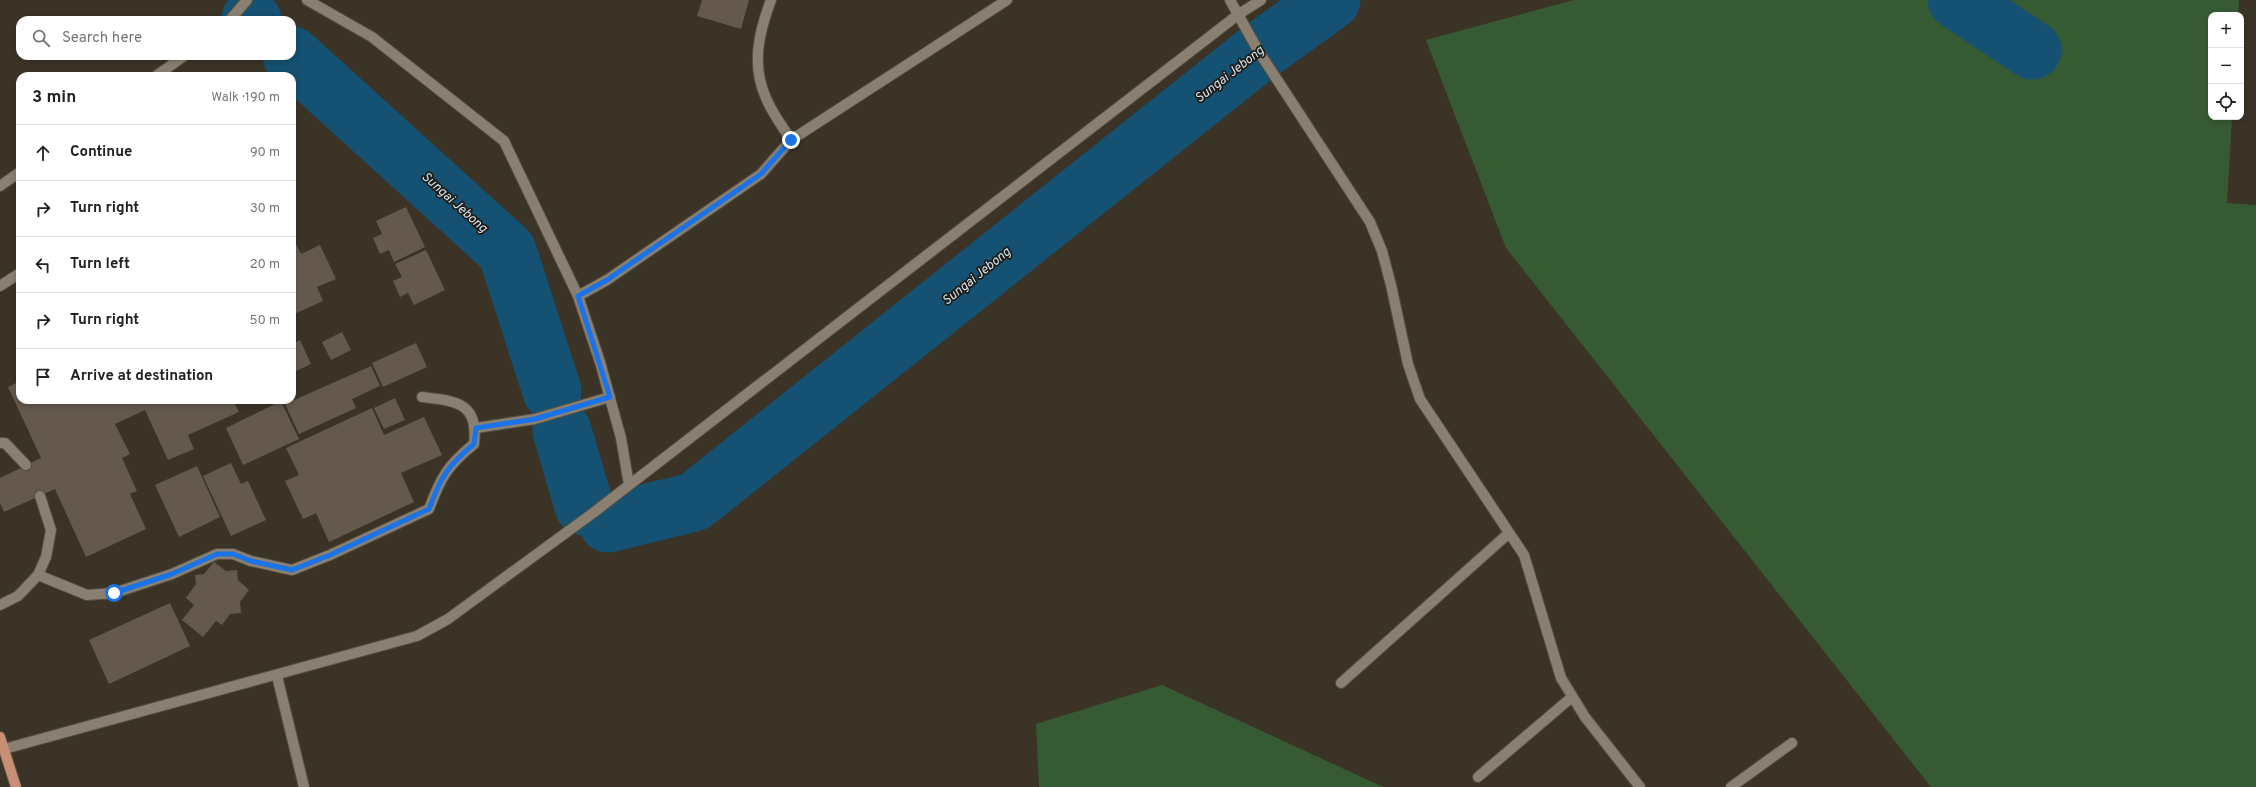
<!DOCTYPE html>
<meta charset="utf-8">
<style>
body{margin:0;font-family:Overpass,sans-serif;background:#f2f2f2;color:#222}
.controls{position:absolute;right:12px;top:12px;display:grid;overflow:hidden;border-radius:8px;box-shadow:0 2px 6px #0003}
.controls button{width:36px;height:36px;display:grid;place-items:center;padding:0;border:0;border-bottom:1px solid #e0e0e0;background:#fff;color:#222;font:20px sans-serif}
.stop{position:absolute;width:12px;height:12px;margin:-9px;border:3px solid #1a73e8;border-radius:50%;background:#fff}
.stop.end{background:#1a73e8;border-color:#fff;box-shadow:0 1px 4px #0008}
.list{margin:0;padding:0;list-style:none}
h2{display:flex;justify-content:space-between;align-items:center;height:52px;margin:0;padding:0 16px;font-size:17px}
h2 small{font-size:13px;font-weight:400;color:#767676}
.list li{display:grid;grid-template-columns:26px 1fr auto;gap:12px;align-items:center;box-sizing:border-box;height:56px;padding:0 16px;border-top:1px solid #e0e0e0}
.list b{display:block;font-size:15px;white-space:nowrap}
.list em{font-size:13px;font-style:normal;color:#767676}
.icon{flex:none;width:22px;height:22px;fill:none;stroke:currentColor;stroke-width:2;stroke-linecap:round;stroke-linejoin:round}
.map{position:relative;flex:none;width:2256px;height:787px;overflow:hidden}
.search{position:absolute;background:#fff;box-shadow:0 2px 6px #0003;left:16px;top:16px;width:280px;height:44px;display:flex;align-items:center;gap:10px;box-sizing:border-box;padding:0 14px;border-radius:12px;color:#767676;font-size:15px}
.panel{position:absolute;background:#fff;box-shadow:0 2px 6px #0003;left:16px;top:72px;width:280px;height:332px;border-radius:12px}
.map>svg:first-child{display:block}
.green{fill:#365b33}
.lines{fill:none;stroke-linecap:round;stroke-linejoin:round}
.river{stroke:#145172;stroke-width:59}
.building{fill:#65594d}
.service-casing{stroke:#554f43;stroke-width:12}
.minor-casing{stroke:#554f43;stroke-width:12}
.tertiary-casing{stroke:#554f43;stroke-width:12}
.primary-casing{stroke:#554f43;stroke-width:12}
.service{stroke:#8a8072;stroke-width:10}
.minor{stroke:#8a8072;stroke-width:10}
.tertiary{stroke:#8a8072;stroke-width:10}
.primary{stroke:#ca8e77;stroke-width:10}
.route{stroke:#1a73e8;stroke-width:5}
.labels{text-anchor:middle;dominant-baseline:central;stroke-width:3.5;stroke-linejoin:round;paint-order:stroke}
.water-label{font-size:13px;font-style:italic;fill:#d2e5f2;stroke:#1f1b15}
</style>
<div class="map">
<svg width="2256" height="787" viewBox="0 0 2256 787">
<rect width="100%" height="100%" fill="#3b3326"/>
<path class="green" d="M1574,0h665l-1,15h-27v102h21l-5,86 29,2v582h-325l-425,-539 -80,-208z
M1162,685l221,102h-344l-3,-63z"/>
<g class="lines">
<path class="river" d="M1957,0l75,50
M251,19l1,1
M292,56l215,195 45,140
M562,431l22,75
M608,523l86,-21 565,-450 72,-52"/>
</g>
<path class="building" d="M702,0h47l-8,29 -44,-13z
M406,207l19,40 -31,15 -5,-12 -9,4 -7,-16 9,-4 -6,-13z
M292,236l9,18 19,-9 16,34 -19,8 6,14 -31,14z
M426,250l19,40 -31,15 -6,-12 -8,4 -7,-16 9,-4 -7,-13z
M342,332l9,18 -20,10 -9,-18z
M300,340l11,24 -19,9v-29z
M416,343l11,24 -44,20 -11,-24z
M371,366l9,20 -28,13 4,9 -57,26 -14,-30z
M20,381v19h151l1,3 6,-3h55l6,12 -51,23 6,14 -26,11 -23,-50 -30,14 15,30 -8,4 15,33 -7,3 16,35 -60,28 -31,-68 -51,23 -4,-9v-25l41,-20 -33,-71z
M395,398l10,22 -21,9 -10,-21z
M281,401l18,38 -56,26 -17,-37z
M372,408l12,27 40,-18 18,38 -41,18 13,29 -85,40 -13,-29 -13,6 -18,-38 14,-6 -13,-27z
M231,463l10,21 7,-3 18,39 -35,16 -28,-60z
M197,466l23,51 -41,20 -24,-52z
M214,562l12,9 11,-1 1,10 11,10 -9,12 1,11 -11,1 -8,11 -6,-4 -13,16 -21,-17 12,-15 -8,-7 10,-14 -1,-9 9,-1z
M170,603l20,43 -81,38 -20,-44z"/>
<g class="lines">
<defs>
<path id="service" d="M0,286l20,-13
M476,428l59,-9 75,-22
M0,443h5l21,22
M38,575l49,20 27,-2 58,-19 45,-20h16l18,7 41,9 38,-15 99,-46c12,-32 18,-43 45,-65 5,-41 -17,-43 -52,-47
M0,605l18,-9 20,-21 8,-18 5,-27 -11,-34
M277,676l27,111"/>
<path id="minor" d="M307,0l65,37 132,104 74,155 22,66 21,76 8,47
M771,0c-12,32 -20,65 -5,98 6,15 17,29 25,42
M1230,0l29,52 111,170 12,29 9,34 17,79 12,35 104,156 37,123 24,39 55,70
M578,296l29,-16 154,-106 30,-34 216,-140
M1341,683l168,-150
M4,749l413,-113 31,-17 145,-106 646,-499 22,-14
M1478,777l94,-80
M1731,787l61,-44"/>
<path id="tertiary" d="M230,20l17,-20
M156,76l28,-20
M0,186l20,-14"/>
<path id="primary" d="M0,737l16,50"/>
</defs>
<use href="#service" class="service-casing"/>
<use href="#minor" class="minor-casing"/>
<use href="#tertiary" class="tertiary-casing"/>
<use href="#primary" class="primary-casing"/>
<use href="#service" class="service"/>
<use href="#minor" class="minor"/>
<use href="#tertiary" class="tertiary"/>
<use href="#primary" class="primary"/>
</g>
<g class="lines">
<path class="route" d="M114,593l58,-19 45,-20h16l18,7 41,9 38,-15 99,-46c12,-32 18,-43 45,-65l2,-16 59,-9 75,-22 -32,-101 29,-16 154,-106 30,-34"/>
</g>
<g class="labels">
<g class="water-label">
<text transform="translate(1230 75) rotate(-38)">Sungai Jebong</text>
<text transform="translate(454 203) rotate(42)">Sungai Jebong</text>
<text transform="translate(977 277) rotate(-39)">Sungai Jebong</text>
</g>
</g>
</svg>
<div class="controls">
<button>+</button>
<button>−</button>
<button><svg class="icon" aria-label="locate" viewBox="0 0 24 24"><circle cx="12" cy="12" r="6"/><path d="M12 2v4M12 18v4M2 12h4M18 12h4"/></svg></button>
</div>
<div class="stop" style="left:114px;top:593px"></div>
<div class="stop end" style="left:791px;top:140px"></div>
<div class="search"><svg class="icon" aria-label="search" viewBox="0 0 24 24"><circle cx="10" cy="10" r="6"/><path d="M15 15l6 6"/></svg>Search here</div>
<section class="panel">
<h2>3 min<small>Walk · 190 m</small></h2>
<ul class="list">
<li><svg class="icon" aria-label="ahead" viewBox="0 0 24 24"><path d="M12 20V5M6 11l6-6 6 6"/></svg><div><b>Continue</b></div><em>90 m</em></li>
<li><svg class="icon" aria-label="right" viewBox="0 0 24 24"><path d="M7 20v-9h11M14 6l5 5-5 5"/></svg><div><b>Turn right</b></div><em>30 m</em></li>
<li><svg class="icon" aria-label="left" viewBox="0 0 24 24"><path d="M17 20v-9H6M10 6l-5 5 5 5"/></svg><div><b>Turn left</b></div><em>20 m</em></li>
<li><svg class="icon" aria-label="right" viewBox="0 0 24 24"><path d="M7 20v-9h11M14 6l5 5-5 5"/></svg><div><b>Turn right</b></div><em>50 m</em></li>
<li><svg class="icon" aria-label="arrive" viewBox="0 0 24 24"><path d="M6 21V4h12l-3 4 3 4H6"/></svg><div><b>Arrive at destination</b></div></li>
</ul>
</section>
</div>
